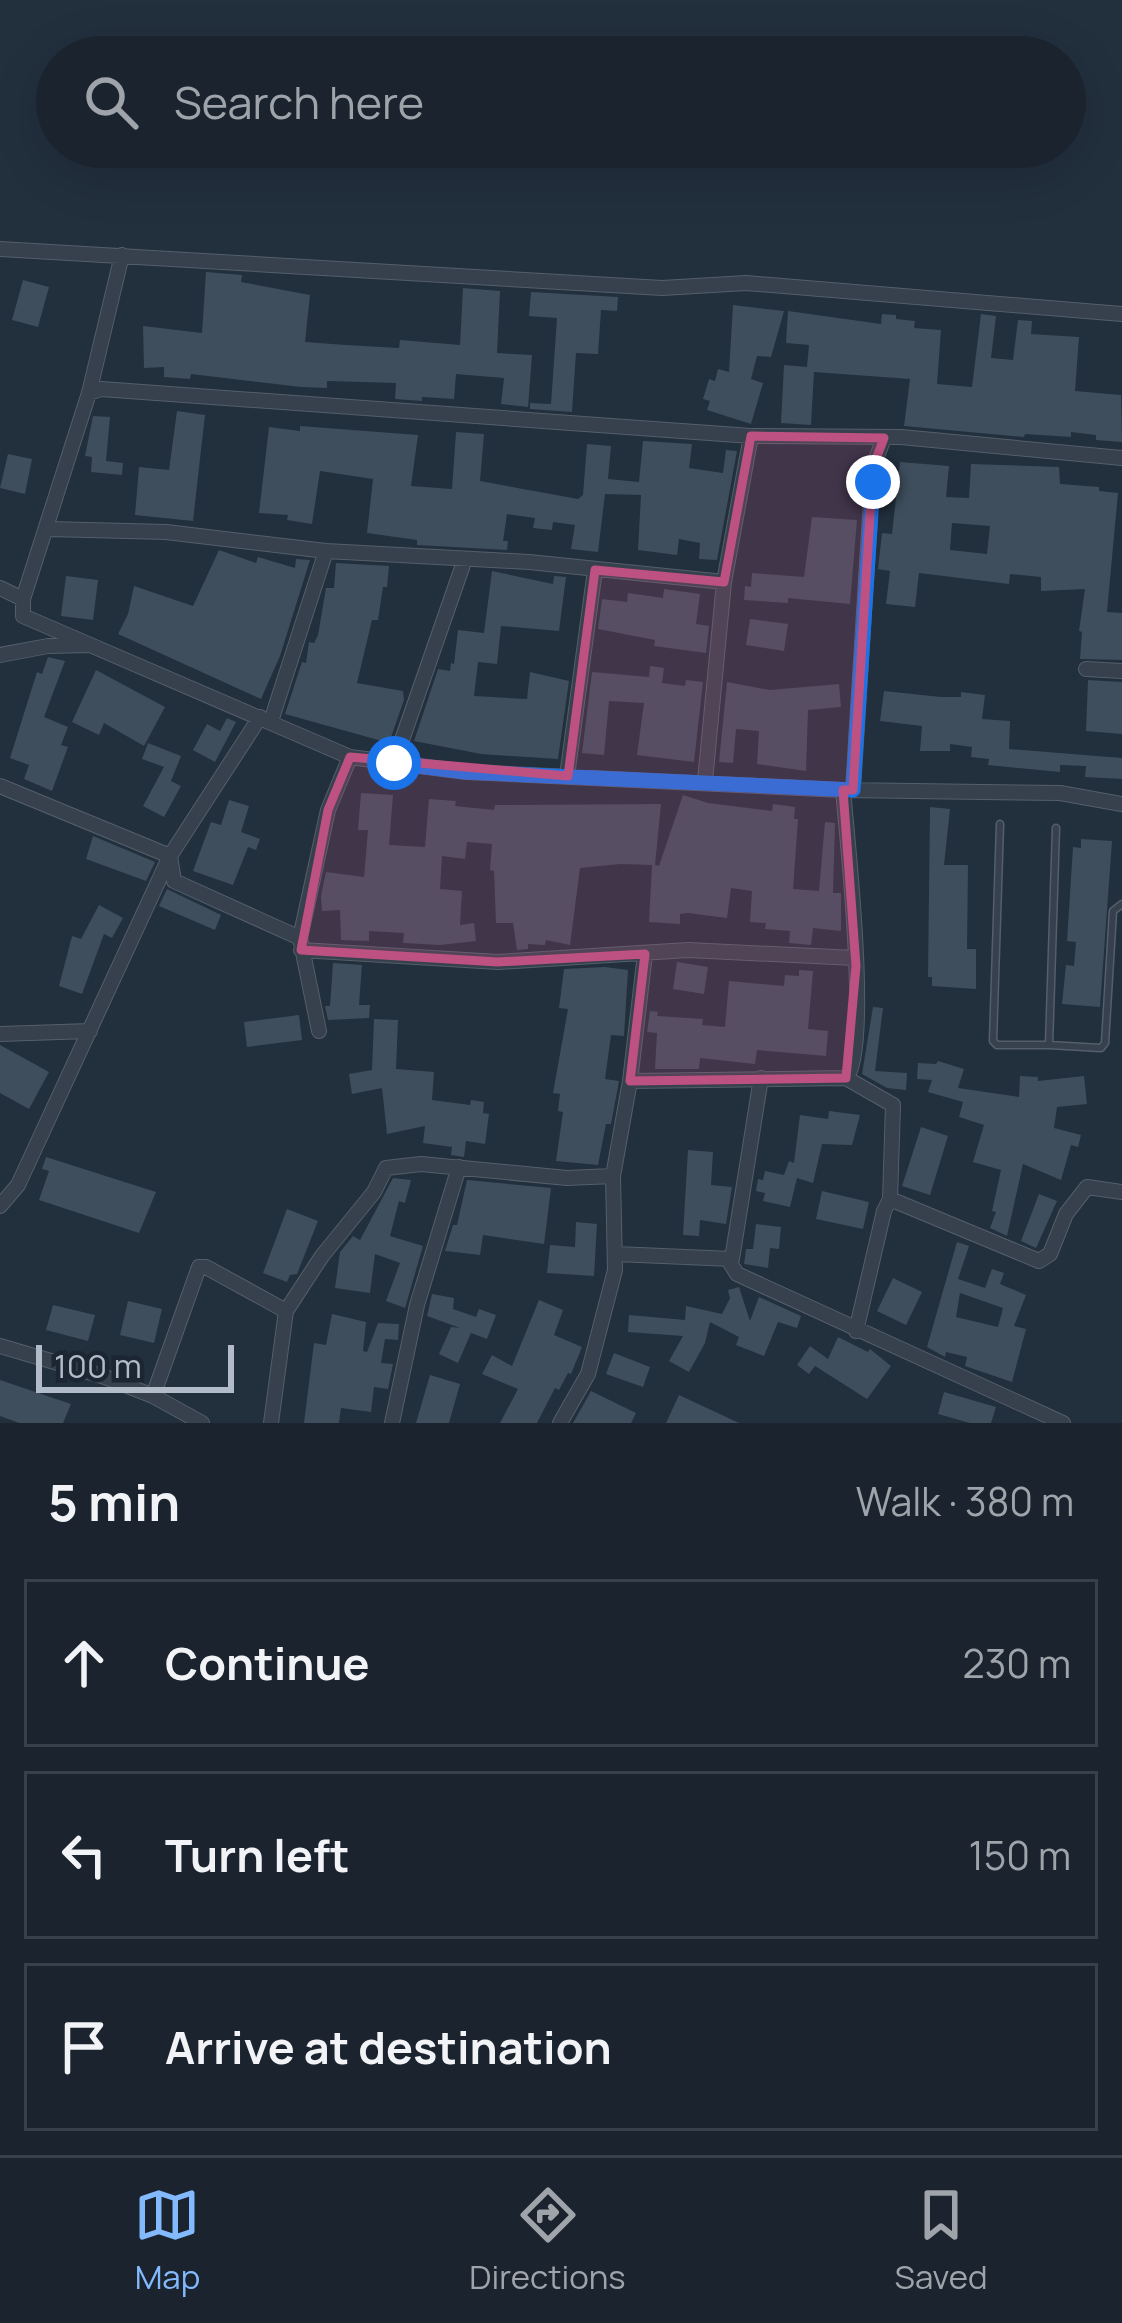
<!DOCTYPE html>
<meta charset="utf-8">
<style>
body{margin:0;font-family:Manrope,sans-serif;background:#232b36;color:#f1f3f6}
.scale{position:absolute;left:36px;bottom:30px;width:198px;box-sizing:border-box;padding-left:12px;border:6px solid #b2bcc9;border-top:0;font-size:33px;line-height:42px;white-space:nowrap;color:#b2bcc9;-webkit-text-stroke:9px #1b2632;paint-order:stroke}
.stop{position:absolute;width:36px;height:36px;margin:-27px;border:9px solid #1a73e8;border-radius:50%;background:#fff}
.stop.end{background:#1a73e8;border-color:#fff;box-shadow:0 3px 12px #0008}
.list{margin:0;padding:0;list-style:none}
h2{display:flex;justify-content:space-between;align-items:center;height:156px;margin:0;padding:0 48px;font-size:51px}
h2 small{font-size:39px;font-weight:400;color:#9fa4aa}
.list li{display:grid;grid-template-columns:78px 1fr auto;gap:36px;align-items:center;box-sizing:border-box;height:168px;margin:0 24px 24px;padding:0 24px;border:3px solid #38404a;border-radius:0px}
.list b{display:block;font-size:45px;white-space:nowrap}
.list em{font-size:39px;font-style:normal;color:#9fa4aa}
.icon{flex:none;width:66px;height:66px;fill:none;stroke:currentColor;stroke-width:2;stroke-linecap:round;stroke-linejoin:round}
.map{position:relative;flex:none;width:1122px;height:1423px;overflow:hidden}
.search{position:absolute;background:#1a232e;box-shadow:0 12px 48px #0002;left:36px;right:36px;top:36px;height:132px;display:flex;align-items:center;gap:30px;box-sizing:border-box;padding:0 42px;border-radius:66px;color:#9fa4aa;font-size:45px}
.sheet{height:732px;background:#1a232e}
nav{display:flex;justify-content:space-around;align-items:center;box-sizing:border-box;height:168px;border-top:3px solid #38404a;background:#1a232e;font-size:33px;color:#9fa4aa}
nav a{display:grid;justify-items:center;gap:6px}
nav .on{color:#83b9fd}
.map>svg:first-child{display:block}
.building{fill:#3e4e5d;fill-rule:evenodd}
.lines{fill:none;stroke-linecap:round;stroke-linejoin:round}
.lane-casing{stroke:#545f6b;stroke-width:9}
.street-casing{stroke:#545f6b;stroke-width:16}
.lane{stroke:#36414d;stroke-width:6}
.street{stroke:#36414d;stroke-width:14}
.route{stroke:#1a73e8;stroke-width:15}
.marked{fill:#bc5182;fill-opacity:0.2;stroke:#bc5182;stroke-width:9;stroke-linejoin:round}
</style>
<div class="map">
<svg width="1122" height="1423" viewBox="0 0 1122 1423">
<rect width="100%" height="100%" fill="#222f3d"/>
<path class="building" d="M206,272l36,3 -1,7 69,13 -5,47 41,3 53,3 1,-8 60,5 3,-57 37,3 -3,62 35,2 -4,52 -27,-3 3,-26 -48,-4 -2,25 -32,-2v4l-27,-2 1,-16 -69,-2v7l-26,-1 -110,-13 -1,5 -26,-2v-10l-20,1 -1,-42 59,7z
M23,280l26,7 -11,40 -26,-7z
M531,292l87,5 -1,14 -16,-1 -3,44 -22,-1 -4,59 -42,-3v-6l21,1 6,-86 -28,-2z
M733,305l51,6 -13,46 -14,-1 -6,23 12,4 -12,41 -44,-14 3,-9 -7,-2 6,-20 6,2 3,-12 11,3z
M788,311l93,13 1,-10 14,1v4l19,2 -1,7 27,2 -4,54 35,3 9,-73 15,2 -5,42 22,2 5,-40 14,1 -1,13 48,3 -4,54 46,4 1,47 -26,-2v-5l-25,-3v5l-46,-3 -1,3 -120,-11 6,-47 -96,-7 -3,53 -30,-2 3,-58 23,2 2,-22 -23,-2z
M177,411l28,4 -12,106 -58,-6 4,-48 30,3z
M93,416l17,1 -4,44 17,2 -1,12 -31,-3 1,-15 -7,-1z
M300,426l118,9 -7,51 41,3 4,-57 28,2 -4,47 98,18 5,-4 4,-51 24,2 -3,33 31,3 4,-41 49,3 -3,24 34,5 3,-23 11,1 -20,109 -18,-1 1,-16 -21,-4 -2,16 -39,-5 3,-55 -36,-1 -7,58 -27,-3 4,-24 -22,-3 -1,8 -19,-2 2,-10 -28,-4 -4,27h5l-1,9 -90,-5v-5l-50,-7 6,-54 -53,-8 -8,53 -25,-4 1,-5 -29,-2 10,-86 31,4z
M8,454l24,5 -7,35 -25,-6z
M900,462l49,4 -3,31 23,1 2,-34 88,3 1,17 39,3v4l19,2 -11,119 15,1v47l-42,-1 2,-27 -3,-1 6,-42 -44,2v-14l-31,-3 -1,10 -90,-11 -4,34 -29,-3 4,-33 -12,-2 4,-36 10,1zM952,523l38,3 -3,28 -37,-4z
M812,517l45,3 -7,84 -62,-6v5l-44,-3 1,-14 6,1 1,-14 52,4z
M219,550l37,13 2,-6 37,11 1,-9 14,1 -30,96 -19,43 -143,-65 10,-20 6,-28 59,20z
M336,563l53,3 -2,21h-4l-5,33h-6l-15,63 46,8 1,9 -15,43 -104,-29 17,-52 4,1 3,-21 5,1 4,-8 8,-47h8z
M492,571l61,13 1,-8 12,1 -7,54 -58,-5 -4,38 -19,-2 -4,34 53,3 3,-27 39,9 -11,78 -77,-5 -67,-13 24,-72 12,2 1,-8 3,1 4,-34 26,3z
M66,576l32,4 -5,40 -32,-4z
M664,589l36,5 -4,30 13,2 -3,27 -52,-7 1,-6 -57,-11 4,-30 25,3 1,-9 35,5z
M750,619l38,5 -4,27 -38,-6z
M48,657l17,4 -21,56 24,10 -7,18 7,2 -16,44 -28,-12 5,-14 -19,-7 27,-86 5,2z
M650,666l14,2 -2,15 23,3 1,-6 17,2 -9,80 -57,-7 7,-52 -35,-2 -5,54 -22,-2 10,-81 57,5z
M96,670l69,37 -21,39 -40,-23 -5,12 -27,-13z
M1088,680l34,2v52l-36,-3z
M727,682l43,8 69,-6 2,23 -33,3 -2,61 -49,-7 2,-33 -23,-2 -3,34 -14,-1z
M884,691l57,6h20v-5l24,3 -3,24 28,2 -1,28 113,9v21l-37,-2 1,-11 -26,-1v7l-72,-7 1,-6 -18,-2 1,-10 -22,-3v7h-30l2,-25 -42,-5z
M227,718l9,4 -21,40 -22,-12 14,-26 13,7z
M148,743l33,13 -10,25 10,5 -17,31 -21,-11 21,-39 -22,-8z
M361,793l32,2 -4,50 36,2 4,-48 27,2 -1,5 39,4 1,-5h18l148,-1 -6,61 4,1 24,-71 25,8 64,8 1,-7 22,3 -1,12h4l-5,70 26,2 6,-69 10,1 -2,70h8v38l-28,-3 -2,17 -22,-2 1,-12 -25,-2 1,-6 -16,-1 2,-31 -21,-3 -4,30 -39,-5 -8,1v10l-31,-2 3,-57 -32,-1 -40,4 -10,77 -24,-5 -1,5 -17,-1v5l-11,1 -4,-27h-17l-2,-52 -4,-1 2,-26 -25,-2 -2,17 -23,-3 -2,33 22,2 -2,34 14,-2 2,18 -36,4 -37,-2 1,-10 -35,-2v10l-28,-1 -1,-30 -18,1 -1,-15 5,-24 38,5 4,-47h-10z
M229,800l20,6 -8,26 19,7 -4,11 -8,-3 -15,38 -40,-14 18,-49 10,3z
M930,807l20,2 -6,56h24l-1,84h9v40l-44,-3v-9h-4z
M93,836l62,26 -9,19 -60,-22z
M1081,839l31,2 -12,166 -38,-3 4,-39 8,1 2,-24 -9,-1 6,-94 8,1z
M167,889l54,26 -6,15 -56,-24z
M99,905l24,13 -11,20 -8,-4 -22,60 -23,-8 13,-50 9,3z
M677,962l31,5 -4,27 -31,-5z
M333,963l29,2 -3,40h11l-1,13 -41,2 -3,-14h5z
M605,967l23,3 -4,66 -13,-1 -6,44 14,2 -8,43h-5l-8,41 -42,-4 7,-49 -5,-1 2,-17 -7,-1 15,-84 -9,-1 5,-39z
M799,970l14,1 -5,58 20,2 -2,25 -69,-6 -2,14 -55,-6 -1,11h-44l2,-36 -10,-1 3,-21 8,1 -1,4 46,3 -1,6 23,2 4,-46 55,5 1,-11 14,1z
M873,1007l10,1 -8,63 32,2 -1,17 -19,-2 -25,-14z
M299,1015l3,25 -55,7 -3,-25z
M374,1019l24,1 -2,49 38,3 -2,28 38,5 1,-5 13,2 -1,11 6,1 -4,30 -19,-3 -2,16 -13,-2 1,-8 -29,-4 2,-17 -38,8 -5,-46 -30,6 -3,-20 23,-4z
M0,1045l49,27 -20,37 -29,-16z
M938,1061l26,8 -6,19 61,9 1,-21 18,1v4l46,-5 3,28 -30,3 -3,21 27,7 -3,12 -7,-2 -10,35 -38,-16 -16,72 -17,-8 6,-16 -4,-1 9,-41 -28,-8 11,-37 -25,-8 4,-15 -35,-10 4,-12 -15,-1 1,-16 18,1z
M829,1111l31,4 -8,30 -30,-1 -9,39 -16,-5 -7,29 -27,-6 2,-8 -9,-2 2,-12 5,1 2,-9 19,4 5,-14 5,2 6,-48 28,4z
M921,1127l27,9 -18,59 -28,-9z
M688,1150l25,2 -2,33 21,2 -6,37 -26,-4 -1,16 -16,-1z
M46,1157l110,35 -17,41 -100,-33 10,-29 -7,-2z
M393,1178l18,2 -6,23 -6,-2 -9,35 33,10 -18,62 -19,-7 14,-38 -25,-9 -5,39 -35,-5 5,-36 13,-16 7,4z
M467,1180l84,8 -7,56 -61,-9 -3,20 -35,-4 8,-26h4z
M822,1191l47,11 -6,27 -47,-10z
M1039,1194l18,7 -21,47 -15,-7z
M287,1209l31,12 -21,53 -7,1 -3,7 -24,-9z
M576,1222l21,2 -3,52 -47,-3 3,-28 25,2z
M756,1224l25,3 -2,22 -9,-1 -2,20 -24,-4 2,-15h7z
M957,1242l12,4 -11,33 27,9 7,-19 12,4 -4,11 26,11 -12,31 12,3 -14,53 -47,-16 2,-9 -21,-5 -1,5 -18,-10zM960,1293l43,15 -5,19 -42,-10z
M893,1278l29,14 -16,33 -29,-14z
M739,1287l11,34 9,-24 42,19 -4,12 -19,-6 -14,34 -28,-11 3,-8 -29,-15 -5,21 -16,29 -20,-11 14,-25 -55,-4 1,-17 56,5 1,-14 36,8 8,-16 -2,-8z
M432,1294l22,4 -1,11 23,8 3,-8 17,6 -9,24 -16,-6 -13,30 -19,-9 12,-27 9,1 -33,-12z
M539,1300l24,10 -9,25 28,12 -11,27 -3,-1 -9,17 -4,-2 -18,35h-37l18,-34 -36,-15 10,-19 20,11z
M128,1301l34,8 -8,34 -34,-8z
M53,1305l42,10 -7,26 -42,-11z
M332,1314l34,8 -3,29 4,1 11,-29 21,1 -1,16 -13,-1 -4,24 12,1 -5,25 -14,-2 -3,25 -30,-4 -2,15h-35l10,-80 12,2z
M838,1337l30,15 2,-3 21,17 -24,33 -52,-33 -6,8 -12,-9 13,-19 18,13z
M614,1353l36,14 -7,20 -37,-13z
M430,1375l30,9 -11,39h-33z
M0,1380l71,24 -8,19h-44l-19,-7z
M591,1391l45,22 -5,10h-58z
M944,1392l52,15 -5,16h-21l-32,-9z
M679,1395l60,28h-73z"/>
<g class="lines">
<defs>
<path id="lane" d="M1000,824l-7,217 4,4h52
M1056,828l-7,217 52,3 4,-5 8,-132 9,-7"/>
<path id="street" d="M0,249l662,39 84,-5 376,31
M122,255l-33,138 -66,206v17l327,141 116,15 377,18 217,3 62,11
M89,393l12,-4 650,47 150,1 221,21
M49,529l117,3 160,19 203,11 195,20
M0,588l23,11
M0,655l48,-9 41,-1
M1086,669l36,2
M271,721l55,-170
M394,763l71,-204
M567,776l28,-206
M705,781l19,-199 27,-146
M0,786l170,70 4,25 126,57
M853,790l20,-323 11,-29
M301,950l197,12 190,-12 167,8
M645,954l-15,127 216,-3c25,-27 1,-241 -3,-288
M319,1031l-19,-93 28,-128 22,-53
M0,1034l90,-3
M846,1078l47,27 -3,94 -6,12 -28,120
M890,1199l149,62 11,-7 16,-40 21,-27 35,5
M0,1206l18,-21 152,-329 90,-139
M616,1254l116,5 29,-181
M729,1261l8,13 326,149
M0,1346l105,31 48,19 49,27
M153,1396l46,-129h7l80,44
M271,1423l15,-112 36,-55 52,-64 12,-24 35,-4 146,14 46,-2
M392,1423l25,-118 42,-138
M560,1423l28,-49 27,-104 -2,-94 17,-95"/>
</defs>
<use href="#lane" class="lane-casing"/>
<use href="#street" class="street-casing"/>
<use href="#lane" class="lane"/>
<use href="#street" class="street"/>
</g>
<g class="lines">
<path class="route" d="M394,763l72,9 387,18 20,-308"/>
</g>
<path class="marked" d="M751,436l133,2 -11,29 -20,323h-10l13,176 -10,112 -216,3 15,-127 -147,8 -197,-12 27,-140 22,-53 218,19 27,-206 129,12z"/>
</svg>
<div class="scale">100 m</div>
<div class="stop" style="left:394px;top:763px"></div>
<div class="stop end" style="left:873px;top:482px"></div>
<div class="search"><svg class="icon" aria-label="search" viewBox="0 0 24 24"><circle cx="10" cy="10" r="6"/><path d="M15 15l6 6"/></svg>Search here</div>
</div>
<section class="sheet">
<h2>5 min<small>Walk · 380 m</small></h2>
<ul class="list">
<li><svg class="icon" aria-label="ahead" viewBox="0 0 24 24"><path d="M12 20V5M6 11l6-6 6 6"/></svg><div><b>Continue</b></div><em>230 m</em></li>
<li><svg class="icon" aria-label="left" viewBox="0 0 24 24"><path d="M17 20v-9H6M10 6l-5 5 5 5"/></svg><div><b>Turn left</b></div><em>150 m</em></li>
<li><svg class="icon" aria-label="arrive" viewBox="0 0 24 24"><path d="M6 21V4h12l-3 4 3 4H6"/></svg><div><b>Arrive at destination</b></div></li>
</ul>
</section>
<nav>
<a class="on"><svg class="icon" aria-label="map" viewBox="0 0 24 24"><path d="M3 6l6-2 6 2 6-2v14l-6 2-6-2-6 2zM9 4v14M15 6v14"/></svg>Map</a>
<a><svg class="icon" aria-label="directions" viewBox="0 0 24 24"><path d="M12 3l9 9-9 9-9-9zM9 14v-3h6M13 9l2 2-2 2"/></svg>Directions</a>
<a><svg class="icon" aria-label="saved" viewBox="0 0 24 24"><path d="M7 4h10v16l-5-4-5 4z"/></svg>Saved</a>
</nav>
